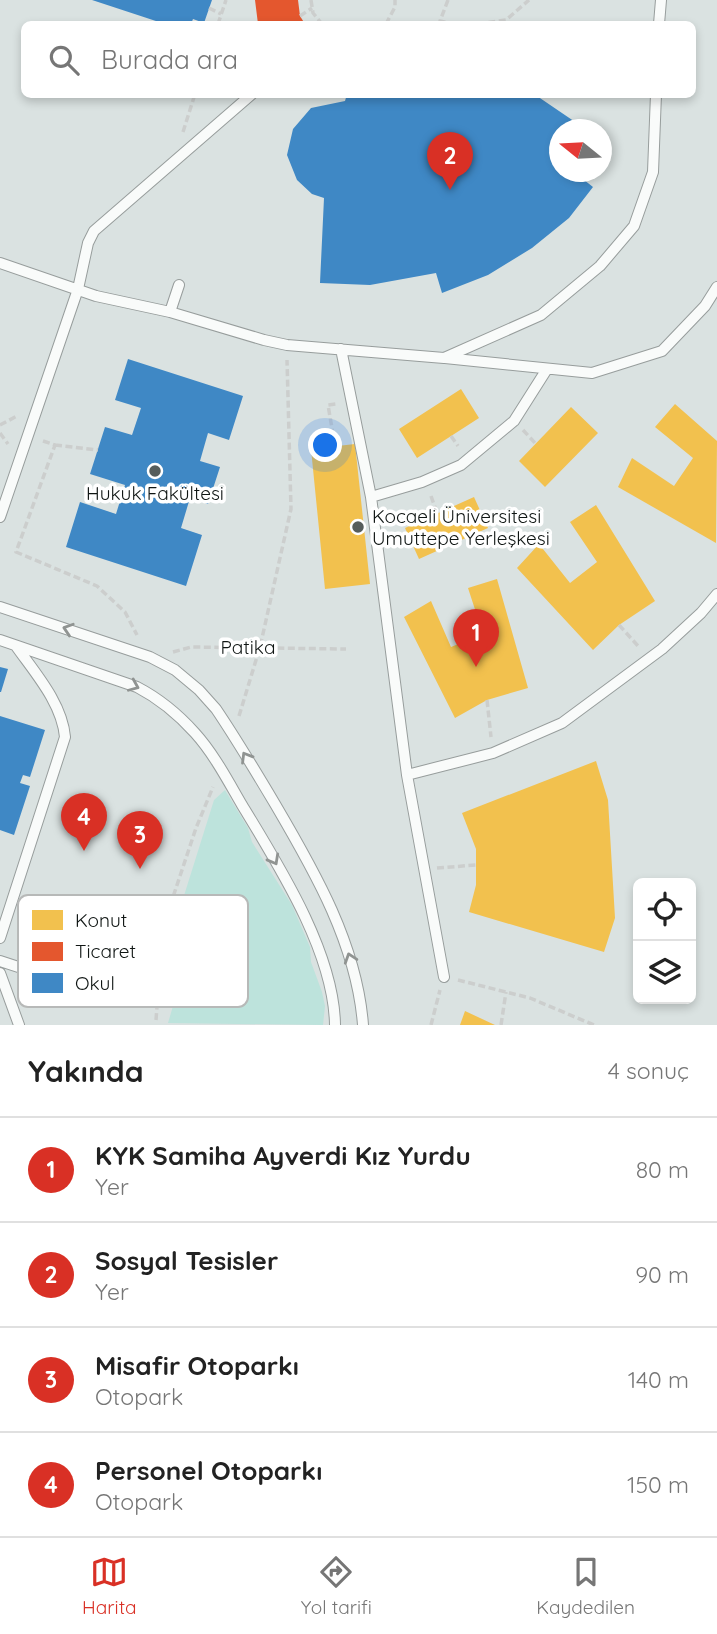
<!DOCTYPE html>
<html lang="tr">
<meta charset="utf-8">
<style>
body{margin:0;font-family:Quicksand,sans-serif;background:#f6f6f6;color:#222}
.controls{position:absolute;right:21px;bottom:21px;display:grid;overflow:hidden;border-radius:10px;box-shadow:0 4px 10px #0003}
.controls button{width:63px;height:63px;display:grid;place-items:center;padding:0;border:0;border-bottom:2px solid #e0e0e0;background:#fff;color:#222;font:35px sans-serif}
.compass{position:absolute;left:549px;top:119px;width:63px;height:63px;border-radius:50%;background:#fff;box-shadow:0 4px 10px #0003;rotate:288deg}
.you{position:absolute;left:326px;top:446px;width:24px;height:24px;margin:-18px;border:5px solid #fff;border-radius:50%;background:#1a73e8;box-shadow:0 0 0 10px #1a73e833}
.badge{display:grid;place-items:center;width:46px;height:46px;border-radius:50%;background:#d93025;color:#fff;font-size:23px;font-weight:700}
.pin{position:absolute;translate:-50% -58px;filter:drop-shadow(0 2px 4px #0008)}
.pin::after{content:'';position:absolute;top:37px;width:24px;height:21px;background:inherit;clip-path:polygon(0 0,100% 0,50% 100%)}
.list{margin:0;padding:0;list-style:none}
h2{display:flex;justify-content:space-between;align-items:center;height:91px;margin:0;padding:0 28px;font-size:30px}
h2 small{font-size:23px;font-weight:400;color:#767676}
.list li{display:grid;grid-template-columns:46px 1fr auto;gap:21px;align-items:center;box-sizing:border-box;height:105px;padding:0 28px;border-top:2px solid #e0e0e0}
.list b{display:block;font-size:26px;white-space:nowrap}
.list p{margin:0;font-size:23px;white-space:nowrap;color:#767676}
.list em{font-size:23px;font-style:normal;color:#767676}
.icon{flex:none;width:38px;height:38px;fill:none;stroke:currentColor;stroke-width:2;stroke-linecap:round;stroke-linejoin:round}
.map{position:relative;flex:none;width:717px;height:1025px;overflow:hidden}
.search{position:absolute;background:#fff;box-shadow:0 4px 10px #0003;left:21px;right:21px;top:21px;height:77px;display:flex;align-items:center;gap:18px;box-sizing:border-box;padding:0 24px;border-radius:10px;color:#767676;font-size:26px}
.sheet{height:511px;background:#fff}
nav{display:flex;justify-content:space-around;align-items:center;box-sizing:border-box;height:98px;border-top:2px solid #e0e0e0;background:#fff;font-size:19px;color:#767676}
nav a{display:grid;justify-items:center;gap:4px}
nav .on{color:#d93025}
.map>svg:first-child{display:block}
.green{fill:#bde3dc}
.homes{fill:#f2c14e}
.shops{fill:#e4572e}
.schools{fill:#3f88c5}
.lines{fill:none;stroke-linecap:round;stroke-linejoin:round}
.service-casing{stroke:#979d9c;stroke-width:12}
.path{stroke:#cccecd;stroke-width:3.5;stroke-dasharray:7 3.5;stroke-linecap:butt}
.service{stroke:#f9fbfa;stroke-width:10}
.oneway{stroke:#909492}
.poi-dot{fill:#565d5b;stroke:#fff;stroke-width:2.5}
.labels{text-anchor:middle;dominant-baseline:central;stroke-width:7;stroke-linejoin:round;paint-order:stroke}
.poi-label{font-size:19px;fill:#0f1513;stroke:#fff}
.street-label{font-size:19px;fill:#0f1513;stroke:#fff}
.key{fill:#fff;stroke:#b7b9b8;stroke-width:2}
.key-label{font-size:19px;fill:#0f1513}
</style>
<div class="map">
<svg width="717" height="1025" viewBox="0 0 717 1025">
<rect width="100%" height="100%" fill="#dae2e1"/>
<path class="green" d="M225,790l23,38 4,14 40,63 18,42 1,15 11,30 3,14 -2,19 -155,-2 5,-17 -2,-15 14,-59 -6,-15 3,-15 32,-102z"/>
<path class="homes" d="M461,389l18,29 -62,40 -18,-29z
M675,404l42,37 -1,102 -98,-56 14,-29 42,28 19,-28 -38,-31z
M571,407l27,26 -53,54 -26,-26z
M355,444l15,140 -45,5 -14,-140z
M474,497l14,31 -69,31 -14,-31z
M596,505l59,96 -36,24 -26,25 -76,-82 22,-24 31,39 27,-21 -27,-40z
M497,579l31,109 -41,12 -32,18 -51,-101 27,-16 20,46 32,-13 -15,-46z
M596,761l12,39 7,118 -11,34 -135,-40 7,-27v-36l-14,-36z
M465,1011l30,14h-35z"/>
<path class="shops" d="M255,0h43l2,16 5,8h-47z"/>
<path class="schools" d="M92,0h120l-8,23 -11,-4 -2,5h-26z
M347,94h187l50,34 -1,2h-23v42h14l19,15 -24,31 -37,30 -44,27 -46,18 -6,-20 -66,12 -50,-2 4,-85 -12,-4 -15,-14 -10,-25 6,-26 18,-21 34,-7z
M128,359l115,37 -14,44 -21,-7 -8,28 20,6 -12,37 -18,-6 -9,30 21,7 -16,51 -120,-39 14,-45 36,12 9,-29 -35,-11 15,-47 27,8 9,-27 -26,-8z
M0,667l8,2 -7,23h-1z
M0,716l45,14 -15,47 -7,-2 -3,8 10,3 -16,49 -14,-5z"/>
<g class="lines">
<defs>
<path id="service" d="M659,24l2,-24
M0,263l96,33 74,16 94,28 23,5 157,13 97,-43 59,-49 34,-40 19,-54 3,-78
M170,312l9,-27
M341,349l30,148 36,278
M445,358l147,15 70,-22 43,-45 12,-19
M371,497l51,-15 39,-17 53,-44 33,-52
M0,517l78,-228 10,-46 6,-12 158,-137
M0,607l150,50 25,13 24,20 17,19c21,31 40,63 59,95 40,68 82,141 88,221
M0,640l137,47c23,12 41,27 58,46 19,21 33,48 47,72 37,61 92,147 93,220
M0,938l65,-201c-3,-34 -30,-64 -49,-91
M0,961l107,35
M0,973l19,52
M444,977l-37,-202 86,-22 69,-30 100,-74 39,-36 16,-19"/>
</defs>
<use href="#service" class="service-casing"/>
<path class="path" d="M311,0l2,13 9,11
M448,0l-8,21 13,3
M209,8l12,6
M300,16l12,-8
M218,24l8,-24
M386,24l9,-17v-7
M478,24l28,-4 23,-20
M183,132l12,-38
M0,425l17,-9
M523,430l13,14
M0,433l8,11
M451,436l7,10
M43,441l12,4 -39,107 81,34 28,26 12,23
M55,445l43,5
M335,446l-7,-41 8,-1
M431,496l6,17
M619,625l20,22
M173,652l18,-5 155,2
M487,700l4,37
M239,716l21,-69 31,-138 -4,-149
M437,868l39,-3
M24,912l93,30
M458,980l72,18 64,27
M156,1020l7,-93 33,-99 17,-41
M431,1025l9,-35
M501,1025l5,-33"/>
<use href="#service" class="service"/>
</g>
<defs><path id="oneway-chevron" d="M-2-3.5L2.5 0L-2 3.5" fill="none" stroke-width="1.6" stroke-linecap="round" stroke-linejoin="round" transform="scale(1.75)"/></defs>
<g class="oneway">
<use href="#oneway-chevron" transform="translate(68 629) rotate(-162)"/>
<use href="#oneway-chevron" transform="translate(134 686) rotate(23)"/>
<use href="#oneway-chevron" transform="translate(246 757) rotate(-121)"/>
<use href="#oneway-chevron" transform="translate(274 860) rotate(61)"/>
<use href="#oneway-chevron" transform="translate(350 958) rotate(-108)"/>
</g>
<g class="poi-dot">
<circle cx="155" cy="471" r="7"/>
<circle cx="358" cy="527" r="7"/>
</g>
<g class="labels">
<g class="poi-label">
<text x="155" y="493">Hukuk Fakültesi</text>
<text x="372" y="516" text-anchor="start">Kocaeli Üniversitesi<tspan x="372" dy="22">Umuttepe Yerleşkesi</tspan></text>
</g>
<g class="street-label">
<text x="248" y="647">Patika</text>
</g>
</g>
<rect x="18" y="895" width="230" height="112" rx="10" class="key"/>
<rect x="32" y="910" width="31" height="20" fill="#f2c14e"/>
<rect x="32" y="942" width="31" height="19" fill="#e4572e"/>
<rect x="32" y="973" width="31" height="20" fill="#3f88c5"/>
<g class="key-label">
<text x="75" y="927">Konut</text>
<text x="75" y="958">Ticaret</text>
<text x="75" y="990">Okul</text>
</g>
</svg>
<div class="controls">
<button><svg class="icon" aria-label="locate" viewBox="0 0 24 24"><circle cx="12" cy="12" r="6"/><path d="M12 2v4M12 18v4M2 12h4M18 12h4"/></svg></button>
<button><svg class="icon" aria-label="layers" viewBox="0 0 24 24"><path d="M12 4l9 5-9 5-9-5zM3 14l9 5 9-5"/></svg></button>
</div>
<svg class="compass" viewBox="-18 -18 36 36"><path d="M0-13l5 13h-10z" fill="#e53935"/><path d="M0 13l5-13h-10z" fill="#767676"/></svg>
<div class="you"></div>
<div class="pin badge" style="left:476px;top:667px">1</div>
<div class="pin badge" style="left:450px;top:190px">2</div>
<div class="pin badge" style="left:140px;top:869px">3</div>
<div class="pin badge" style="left:84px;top:851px">4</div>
<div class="search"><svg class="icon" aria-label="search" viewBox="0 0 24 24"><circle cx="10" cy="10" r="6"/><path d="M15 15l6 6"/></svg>Burada ara</div>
</div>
<section class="sheet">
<h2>Yakında<small>4 sonuç</small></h2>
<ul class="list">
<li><span class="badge">1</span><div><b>KYK Samiha Ayverdi Kız Yurdu</b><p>Yer</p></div><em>80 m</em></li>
<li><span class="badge">2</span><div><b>Sosyal Tesisler</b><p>Yer</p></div><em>90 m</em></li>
<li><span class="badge">3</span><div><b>Misafir Otoparkı</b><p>Otopark</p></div><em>140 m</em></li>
<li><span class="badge">4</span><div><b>Personel Otoparkı</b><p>Otopark</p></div><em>150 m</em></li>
</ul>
</section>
<nav>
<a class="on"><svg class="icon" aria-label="map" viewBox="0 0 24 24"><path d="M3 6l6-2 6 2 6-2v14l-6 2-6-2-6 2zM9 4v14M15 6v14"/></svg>Harita</a>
<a><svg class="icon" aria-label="directions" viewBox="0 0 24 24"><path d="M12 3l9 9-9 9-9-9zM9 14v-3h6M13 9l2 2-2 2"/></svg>Yol tarifi</a>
<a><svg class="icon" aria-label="saved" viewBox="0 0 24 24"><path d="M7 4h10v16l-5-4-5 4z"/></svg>Kaydedilen</a>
</nav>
